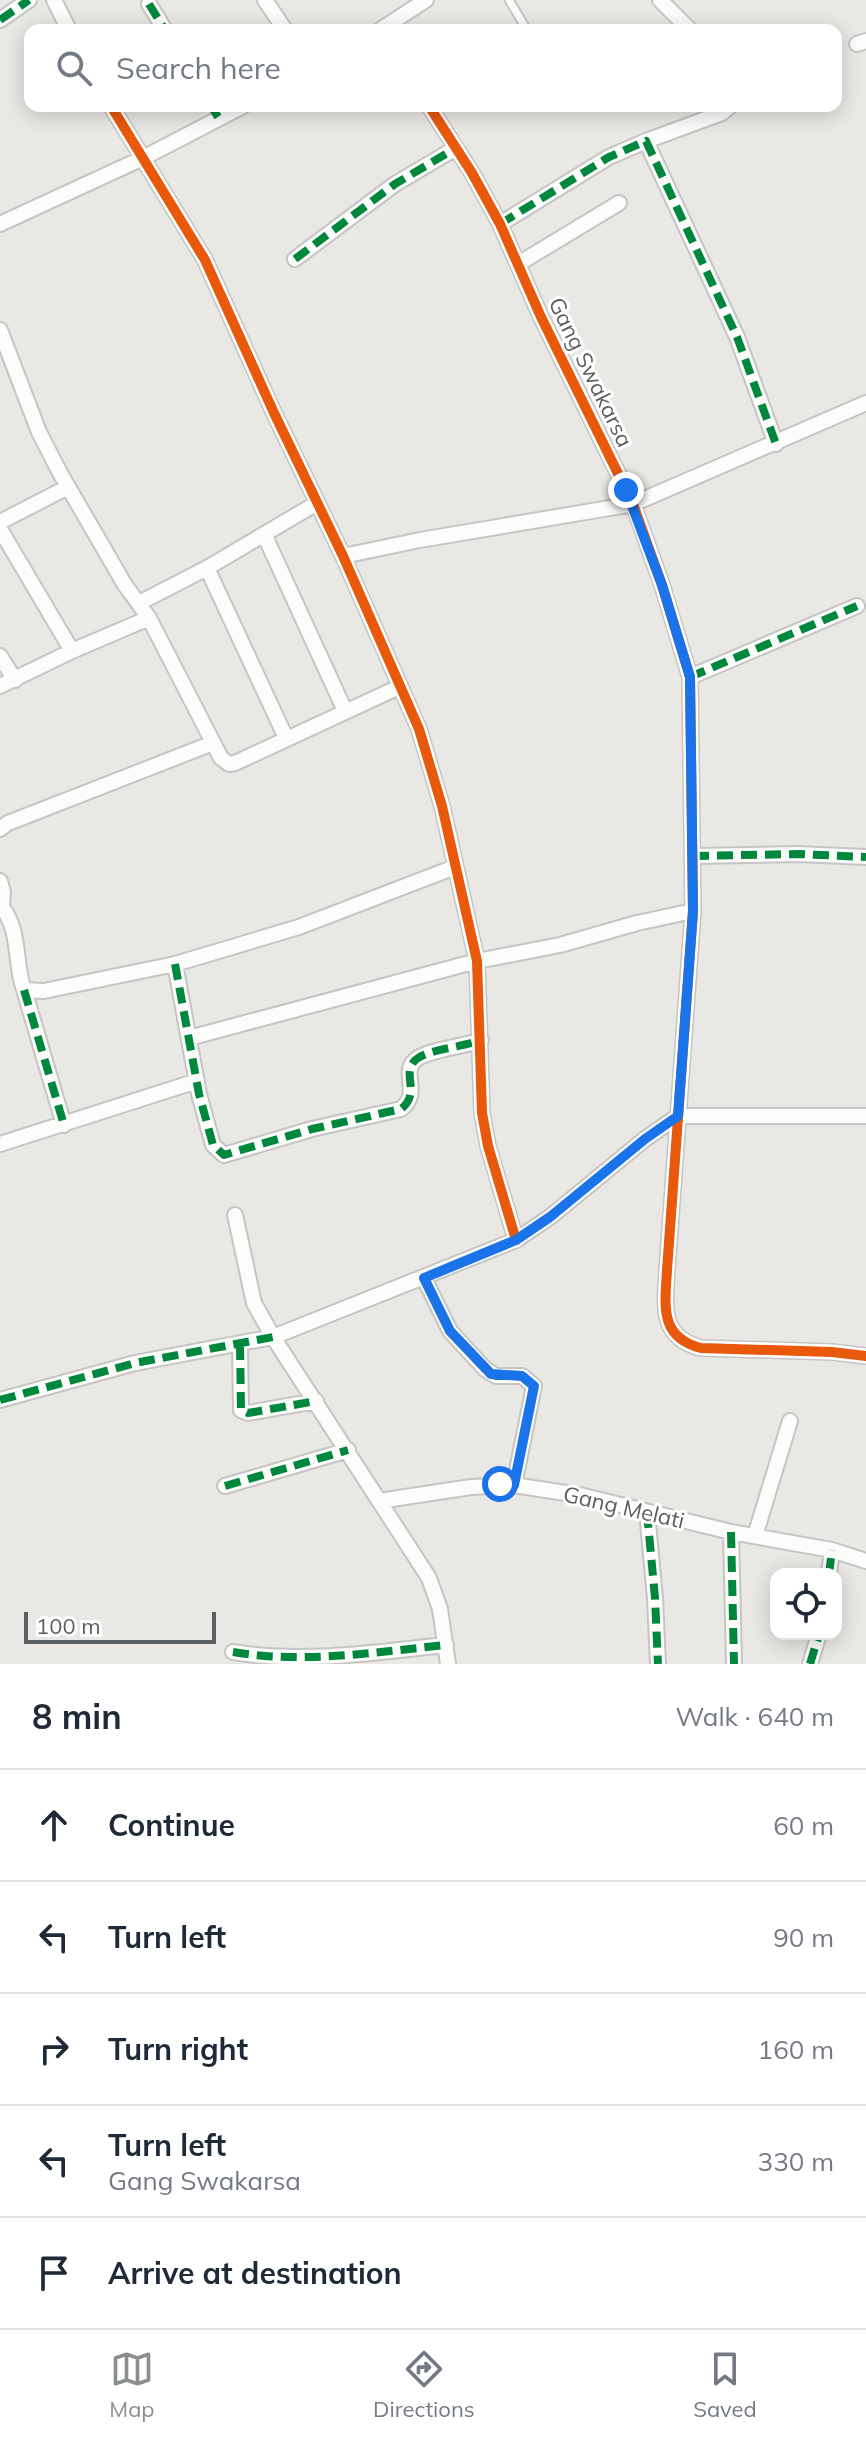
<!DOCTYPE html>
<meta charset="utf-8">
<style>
body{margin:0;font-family:Mulish,sans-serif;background:#f6f6f7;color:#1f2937}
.controls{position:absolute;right:24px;bottom:24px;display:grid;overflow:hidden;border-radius:16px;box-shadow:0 4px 20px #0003}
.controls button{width:72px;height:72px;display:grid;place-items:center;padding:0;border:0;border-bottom:2px solid #e0e1e3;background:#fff;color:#1f2937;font:40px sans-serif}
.scale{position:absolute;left:24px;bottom:20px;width:192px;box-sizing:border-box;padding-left:8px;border:4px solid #595e61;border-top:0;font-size:22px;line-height:28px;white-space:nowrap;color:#595e61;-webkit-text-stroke:6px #fff;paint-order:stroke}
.stop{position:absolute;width:24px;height:24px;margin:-18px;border:6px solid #1a73e8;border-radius:50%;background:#fff}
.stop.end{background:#1a73e8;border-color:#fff;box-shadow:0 2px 8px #0008}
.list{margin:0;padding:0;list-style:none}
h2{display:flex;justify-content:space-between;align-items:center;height:104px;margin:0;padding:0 32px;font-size:34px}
h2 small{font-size:26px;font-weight:400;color:#747a83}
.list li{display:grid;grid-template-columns:52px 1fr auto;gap:24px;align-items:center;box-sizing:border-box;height:112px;padding:0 32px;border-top:2px solid #e0e1e3}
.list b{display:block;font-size:30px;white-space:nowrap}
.list p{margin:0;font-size:26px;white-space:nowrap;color:#747a83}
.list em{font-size:26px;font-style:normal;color:#747a83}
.icon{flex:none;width:44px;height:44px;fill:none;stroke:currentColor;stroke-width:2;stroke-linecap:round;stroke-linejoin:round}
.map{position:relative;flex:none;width:866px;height:1664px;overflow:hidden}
.search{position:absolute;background:#fff;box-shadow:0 4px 20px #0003;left:24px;right:24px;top:24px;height:88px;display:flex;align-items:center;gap:20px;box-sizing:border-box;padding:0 28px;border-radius:16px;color:#747a83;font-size:30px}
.sheet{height:664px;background:#fff}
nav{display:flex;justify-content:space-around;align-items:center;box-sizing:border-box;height:112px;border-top:2px solid #e0e1e3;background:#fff;font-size:22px;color:#747a83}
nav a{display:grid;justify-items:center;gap:4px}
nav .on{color:#8b8e8f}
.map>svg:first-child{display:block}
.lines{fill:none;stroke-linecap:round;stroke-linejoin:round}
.service-casing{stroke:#c5c5c5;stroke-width:11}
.minor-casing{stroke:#c5c5c5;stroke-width:18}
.service{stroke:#fcfcfb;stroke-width:7}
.minor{stroke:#fcfcfb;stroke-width:14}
.quiet{stroke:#00873e;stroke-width:8;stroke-dasharray:16 8;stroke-linecap:butt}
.cycleway-casing{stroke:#fff;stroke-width:15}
.cycleway{stroke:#e8590c;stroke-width:10}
.route{stroke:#1a73e8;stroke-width:10}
.labels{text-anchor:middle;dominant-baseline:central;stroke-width:6;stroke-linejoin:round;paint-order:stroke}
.street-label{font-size:22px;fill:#595e61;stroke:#fff}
</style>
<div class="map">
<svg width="866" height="1664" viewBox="0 0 866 1664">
<rect width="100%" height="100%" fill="#e9e8e4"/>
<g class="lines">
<defs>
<path id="service" d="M509,0l18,30"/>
<path id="minor" d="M54,0l15,30
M265,0l20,30
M660,0l30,30
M149,4l16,26
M0,20l29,-20
M380,30l46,-30
M857,44l9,-3
M111,106l94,154 69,153 69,143 76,173 23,77 35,155 5,152 6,33 28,94
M429,106l43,67 28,51 41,93 92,187 29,81 28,92 3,234 -26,359c-2,36 -8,67 34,78l131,4 34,4
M646,141l76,-28 8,-7
M0,224l143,-66 100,-52
M500,224l109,-67 37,-16 91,196 39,107
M295,259l100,-75 61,-36
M518,264l101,-61
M0,330l39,102 21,41 65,112 24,33 72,140 8,6 6,-1 164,-76
M0,522l68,-35
M0,529l72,122 77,-33
M264,534l81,177
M343,556l77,-16 213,-36 233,-101
M207,568l79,170
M139,603l68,-35 110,-65
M0,656l15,24
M690,677l167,-71
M0,686l72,-35
M0,829l8,-6 205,-80
M693,856l105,-2 68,3
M0,881l3,11 -1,15 -2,1
M2,907c19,25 12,55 22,83l20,1 131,-27 124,-37 156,-60
M175,964l24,130 14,51 11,10 88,-26 89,-20c22,-17 -3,-38 17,-51 14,-9 45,-11 63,-18
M24,990l40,135
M189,1038l288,-77 83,-16 77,-22 56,-12
M0,1144l197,-63
M424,1278l26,53 35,38 11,7h26l12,10 -20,99
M240,1344l1,66 7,3 68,-12
M0,1400l135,-37 138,-26 -19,-34 -19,-88
M225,1486l123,-36
M379,1501l92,-14 43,-2 70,11 147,36 101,18 34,11
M647,1512l8,86 3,66
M731,1532l3,132
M755,1536l35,-115
M829,1574l3,-24
M233,1652c70,12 143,0 213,-7
M448,1664l-8,-55 -11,-31 -156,-241 243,-97 34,-23 95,-78 33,-23h188
M810,1664l9,-30"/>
</defs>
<use href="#service" class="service-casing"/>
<use href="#minor" class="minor-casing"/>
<use href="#service" class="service"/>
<use href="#minor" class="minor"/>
<path class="quiet" d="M149,4l16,26
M0,20l29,-20
M211,106l7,11
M500,224l109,-67 37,-16 91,196 39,107
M295,259l100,-75 61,-36
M690,677l167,-71
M693,856l105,-2 68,3
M175,964l24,130 14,51 11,10 88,-26 89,-20c22,-17 -3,-38 17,-51 14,-9 45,-11 63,-18
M24,990l40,135
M424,1278l26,53 35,38 11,7h26l12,10 -20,99
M240,1344l1,66 7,3 68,-12
M0,1400l135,-37 138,-26
M225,1486l123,-36
M647,1512l8,86 3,66
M731,1532l3,132
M829,1574l3,-24
M233,1652c70,12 143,0 213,-7
M810,1664l9,-30"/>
<defs>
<path id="cycleway" d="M111,106l94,154 69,153 69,143 76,173 23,77 35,155 5,152 6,33 28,94
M429,106l43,67 28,51 41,93 92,187 29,81 28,92 3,234 -26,359c-2,36 -8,67 34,78l131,4 34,4"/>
</defs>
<use href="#cycleway" class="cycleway-casing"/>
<use href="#cycleway" class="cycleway"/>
</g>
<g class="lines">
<path class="route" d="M500,1484l14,1 20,-99 -12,-10 -31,-2 -41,-43 -26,-53 92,-38 34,-23 95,-78 33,-23 15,-205 -3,-234 -28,-92 -36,-95"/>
</g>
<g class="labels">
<g class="street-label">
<text transform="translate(591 372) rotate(64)">Gang Swakarsa</text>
<text transform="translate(624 1507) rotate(13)">Gang Melati</text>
</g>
</g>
</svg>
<div class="controls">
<button><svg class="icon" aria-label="locate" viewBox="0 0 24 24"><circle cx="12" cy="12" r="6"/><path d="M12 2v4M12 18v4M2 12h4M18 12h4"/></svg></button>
</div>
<div class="scale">100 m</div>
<div class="stop" style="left:500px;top:1484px"></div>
<div class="stop end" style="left:626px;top:490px"></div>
<div class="search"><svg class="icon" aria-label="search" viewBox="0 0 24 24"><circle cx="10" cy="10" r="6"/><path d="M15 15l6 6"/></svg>Search here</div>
</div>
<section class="sheet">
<h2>8 min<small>Walk · 640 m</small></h2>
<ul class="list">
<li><svg class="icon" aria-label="ahead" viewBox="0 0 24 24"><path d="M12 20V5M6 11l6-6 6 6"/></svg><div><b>Continue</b></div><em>60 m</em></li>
<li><svg class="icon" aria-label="left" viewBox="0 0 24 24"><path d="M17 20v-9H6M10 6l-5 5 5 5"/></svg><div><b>Turn left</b></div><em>90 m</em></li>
<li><svg class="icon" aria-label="right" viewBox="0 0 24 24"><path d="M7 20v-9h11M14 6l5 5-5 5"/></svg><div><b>Turn right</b></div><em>160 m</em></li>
<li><svg class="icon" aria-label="left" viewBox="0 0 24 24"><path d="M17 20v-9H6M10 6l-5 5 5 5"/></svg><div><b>Turn left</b><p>Gang Swakarsa</p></div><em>330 m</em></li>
<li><svg class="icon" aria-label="arrive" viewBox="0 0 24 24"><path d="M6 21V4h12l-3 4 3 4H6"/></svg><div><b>Arrive at destination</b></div></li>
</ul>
</section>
<nav>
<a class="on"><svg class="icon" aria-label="map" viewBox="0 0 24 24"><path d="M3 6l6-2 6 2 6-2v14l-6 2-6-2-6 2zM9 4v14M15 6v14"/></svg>Map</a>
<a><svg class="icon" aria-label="directions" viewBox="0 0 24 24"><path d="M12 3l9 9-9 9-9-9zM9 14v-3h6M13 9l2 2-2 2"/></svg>Directions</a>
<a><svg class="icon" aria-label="saved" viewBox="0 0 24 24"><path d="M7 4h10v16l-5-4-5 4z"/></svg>Saved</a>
</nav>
